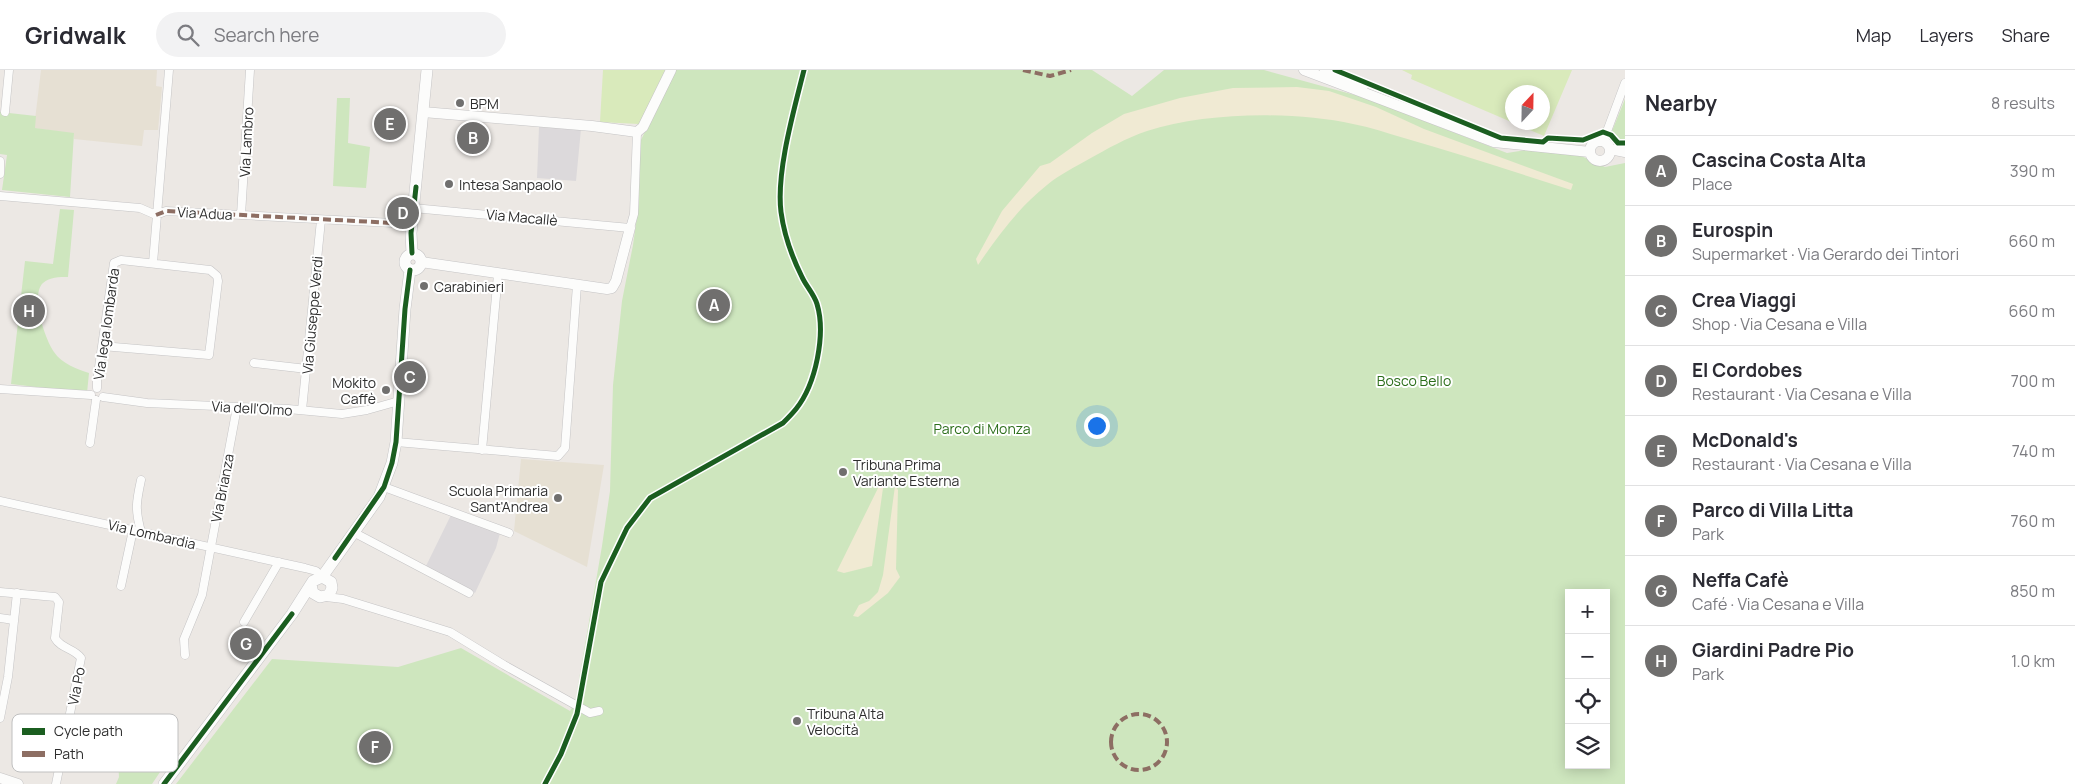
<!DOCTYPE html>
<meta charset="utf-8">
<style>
body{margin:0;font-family:Manrope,sans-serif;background:#f2f2f3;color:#2b2b33}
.controls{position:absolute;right:15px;bottom:15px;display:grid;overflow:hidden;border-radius:0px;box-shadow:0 2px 12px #0003}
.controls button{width:45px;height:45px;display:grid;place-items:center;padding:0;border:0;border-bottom:1px solid #e1e1e2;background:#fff;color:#2b2b33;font:25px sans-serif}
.compass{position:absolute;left:1505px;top:15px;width:45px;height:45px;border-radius:50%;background:#fff;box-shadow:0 2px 12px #0003;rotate:22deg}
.you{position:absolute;left:1096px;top:355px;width:18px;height:18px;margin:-12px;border:4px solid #fff;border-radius:50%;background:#1a73e8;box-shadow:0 0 0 8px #1a73e833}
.badge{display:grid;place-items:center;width:32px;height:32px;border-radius:50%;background:#706f6e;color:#fff;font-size:16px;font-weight:700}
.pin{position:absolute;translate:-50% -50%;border:2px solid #fff;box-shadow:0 1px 5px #0006}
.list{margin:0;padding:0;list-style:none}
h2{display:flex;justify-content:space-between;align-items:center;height:65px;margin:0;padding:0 20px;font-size:21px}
h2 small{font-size:16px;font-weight:400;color:#7c7c81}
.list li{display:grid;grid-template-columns:32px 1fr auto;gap:15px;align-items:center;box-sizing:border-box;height:70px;padding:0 20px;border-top:1px solid #e1e1e2}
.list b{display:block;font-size:19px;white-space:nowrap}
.list p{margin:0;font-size:16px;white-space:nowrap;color:#7c7c81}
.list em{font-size:16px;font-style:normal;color:#7c7c81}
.icon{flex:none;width:28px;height:28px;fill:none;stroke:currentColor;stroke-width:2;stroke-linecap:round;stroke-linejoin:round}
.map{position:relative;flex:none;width:1625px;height:714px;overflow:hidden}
header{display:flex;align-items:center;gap:30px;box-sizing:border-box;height:70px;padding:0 25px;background:#fff;border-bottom:1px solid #e1e1e2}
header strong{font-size:24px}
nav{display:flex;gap:28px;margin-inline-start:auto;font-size:18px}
.search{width:350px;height:45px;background:#f2f2f3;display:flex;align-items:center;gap:12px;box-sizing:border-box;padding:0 18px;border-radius:28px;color:#7c7c81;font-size:19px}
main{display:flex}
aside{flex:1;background:#fff}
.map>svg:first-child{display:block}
.industrial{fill:#dcd9db}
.education{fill:#e6e0d3}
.green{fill:#cee6be;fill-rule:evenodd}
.sand{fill:#f0ead3}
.pitch{fill:#d9eabb;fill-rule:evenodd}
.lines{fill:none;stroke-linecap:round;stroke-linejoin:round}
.minor-casing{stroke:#c5c4c5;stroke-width:9}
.tertiary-casing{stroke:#c5c4c5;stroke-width:11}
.secondary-casing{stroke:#c5c4c5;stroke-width:12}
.minor{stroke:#fcfcfb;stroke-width:8}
.tertiary{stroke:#fcfcfb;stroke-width:10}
.secondary{stroke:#fcfcfb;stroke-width:11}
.quiet{stroke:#8d6e63;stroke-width:4;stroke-dasharray:8 4;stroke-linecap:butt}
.cycleway-casing{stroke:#fff;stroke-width:8}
.cycleway{stroke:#1b5e20;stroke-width:5}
.poi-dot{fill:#706f6e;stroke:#fff;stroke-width:2}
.labels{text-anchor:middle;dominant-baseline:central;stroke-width:4;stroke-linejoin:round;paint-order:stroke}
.poi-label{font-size:14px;fill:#2e2e2e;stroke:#fff;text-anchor:start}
.street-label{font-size:14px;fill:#2e2e2e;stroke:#fff}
.park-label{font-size:14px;fill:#2c6e1b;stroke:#fff}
.key{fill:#fff;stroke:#c0c0c0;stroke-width:1}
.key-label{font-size:14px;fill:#2e2e2e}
</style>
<header>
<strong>Gridwalk</strong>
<div class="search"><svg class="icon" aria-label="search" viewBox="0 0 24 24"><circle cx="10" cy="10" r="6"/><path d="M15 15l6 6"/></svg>Search here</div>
<nav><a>Map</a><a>Layers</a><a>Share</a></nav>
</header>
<main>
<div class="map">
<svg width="1625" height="714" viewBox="0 0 1625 714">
<rect width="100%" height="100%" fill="#ece8e4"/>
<path class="industrial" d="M539,57l42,2 -5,52 -39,-3z
M451,445l49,18 -4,15 -21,45 -49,-27z"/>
<path class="education" d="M41,0h116l-1,16 6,1 -4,43h-14l-2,16 -68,-7v-5l-40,-6z
M521,389l83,6 -17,102 -73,-36z"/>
<path class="green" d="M675,0h417l40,26 32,-26h100l98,27 145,56 19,-3 49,3 30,14 20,-4v621h-1449l96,-125 126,8 63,-19 109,63 5,-8 27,-157 8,-55 3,-106 9,-84 11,-56 6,-43 1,-60zM1569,523h37v172h-37z
M337,28h13l-2,45 22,4 -4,41 -33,-2z
M1625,29v42h-3l-10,-10z
M0,42l36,4 -1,12 39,5 -4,64 -68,-7 5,-35 -7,-1z
M60,139l14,1 -6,67c-9,0 -18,0 -25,6 -13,12 2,56 11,69 8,12 23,17 35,21l-2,20 -76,-9 14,-123 28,3z
M124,687l40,9 -12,18h-36l3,-7 -1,-18z"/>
<path class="sand" d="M1297,17l32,4 47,16 48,22 149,55 -2,6c-56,-18 -111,-36 -167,-52 -17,-5 -34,-11 -51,-14 -60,-13 -147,-12 -206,7 -21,7 -40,18 -58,28 -14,8 -30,16 -42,26 -28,22 -49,51 -69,80l-2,-6 26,-48 38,-45 10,-3 42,-30 32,-19 56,-16 53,-10z
M885,404l-13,92 -28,7 -7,-2z
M895,416l3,4 -2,79 4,8 -12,16 -30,24 -5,-1 6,-11 10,-4 9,-9 5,-17z"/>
<path class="pitch" d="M603,0h65l-29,54 -39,-2z
M1402,0h170l-28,66 -133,-57 1,-4zM1512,22h30v30h-30z"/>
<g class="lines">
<defs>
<path id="minor" d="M5,42l4,-42
M1603,72l22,-59
M0,91v13
M0,126l140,12 16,7 10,-4 246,13
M413,138l217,20 4,-14 3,-82
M241,145l9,-145
M153,193l16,-193
M254,293l53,6
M97,318v-7l17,-118 7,-3 89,10 7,6 1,5 -9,74 -107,-9
M0,319l91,6
M103,327l44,6 141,6 54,5 25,-4 32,-9
M302,340l19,-190
M396,372l162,14 7,-8 12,-163
M90,373l6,-43
M482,380l16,-176
M384,417l125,46
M0,431l305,67 11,3 6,6
M141,462c-6,-23 -5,-29 0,-52
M353,462l116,61
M121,516l12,-56
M0,522l55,5 4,5 -4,36c6,11 19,10 26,20l-25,126
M326,527l17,2 107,33 54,33 86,48 9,-2
M0,548l14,2
M244,552l35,-60
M185,585l-1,-16 18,-44 35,-188
M0,648l8,-41 9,-84"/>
<path id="tertiary" d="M1304,0l190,72 96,10
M1325,0l38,16
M423,42l169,14 45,6 6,-5 28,-57
M1590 81a10 10 0 1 1 20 0a10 10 0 1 1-20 0Z
M1610,79l15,3
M421,192l186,27 5,-1 4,-7 14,-53
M0,708l18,6"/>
<path id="secondary" d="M412,183l-1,-20 16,-163
M405 192a8 8 0 1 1 16 0a8 8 0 1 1-16 0Z
M322,507l57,-80 13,-34 4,-21 9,-133 5,-39
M164,714l128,-170 21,-33 9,-4 9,5 1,6 -3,7 -9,2 -7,-4 -2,-8"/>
</defs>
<use href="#minor" class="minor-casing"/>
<use href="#tertiary" class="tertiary-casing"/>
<use href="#secondary" class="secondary-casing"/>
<use href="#minor" class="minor"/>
<use href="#tertiary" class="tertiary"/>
<use href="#secondary" class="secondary"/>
<path class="quiet" d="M1023,0l27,6 21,-6
M156,145l10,-4 246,13
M1111 672a28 28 0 1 1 56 0a28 28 0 1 1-56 0Z"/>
<defs>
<path id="cycleway" d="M1335,0l166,68 42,4 5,-4 35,2 20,-8 8,3 7,8h7
M412,183l-1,-20 5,-46
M335,488l49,-71 8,-24 4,-21 9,-133 5,-39
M164,714l128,-170
M545,714l16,-30 16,-40 24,-132 26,-54 23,-30 133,-75c4,-4 9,-9 13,-14 20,-25 30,-75 21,-105 -3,-10 -11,-18 -15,-27 -10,-20 -18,-43 -21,-65 -5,-40 13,-102 23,-142"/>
</defs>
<use href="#cycleway" class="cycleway-casing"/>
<use href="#cycleway" class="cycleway"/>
</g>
<g class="poi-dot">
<circle cx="460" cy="33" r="5"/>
<circle cx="449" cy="114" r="5"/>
<circle cx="424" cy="216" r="5"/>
<circle cx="386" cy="320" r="5"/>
<circle cx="843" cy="402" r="5"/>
<circle cx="558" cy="428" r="5"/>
<circle cx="797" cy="651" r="5"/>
</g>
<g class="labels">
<g class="poi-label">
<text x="470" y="33">BPM</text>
<text x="459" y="114">Intesa Sanpaolo</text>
<text x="434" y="216">Carabinieri</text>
<text x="376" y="312" text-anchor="end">Mokito<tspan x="376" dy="16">Caffè</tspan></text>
<text x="853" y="394">Tribuna Prima<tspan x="853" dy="16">Variante Esterna</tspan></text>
<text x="548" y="420" text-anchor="end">Scuola Primaria<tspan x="548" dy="16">Sant'Andrea</tspan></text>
<text x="807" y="643">Tribuna Alta<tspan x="807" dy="16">Velocità</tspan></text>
</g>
<g class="street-label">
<text transform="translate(246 72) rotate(-87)">Via Lambro</text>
<text transform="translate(205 143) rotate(3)">Via Adua</text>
<text transform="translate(522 147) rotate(5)">Via Macallè</text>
<text transform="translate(312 245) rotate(-85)">Via Giuseppe Verdi</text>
<text transform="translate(106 254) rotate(-82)">Via lega lombarda</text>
<text transform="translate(252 338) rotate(3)">Via dell'Olmo</text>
<text transform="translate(222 418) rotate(-79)">Via Brianza</text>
<text transform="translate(152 464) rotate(13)">Via Lombardia</text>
<text transform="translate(76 616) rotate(-79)">Via Po</text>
</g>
<g class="park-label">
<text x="1414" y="310">Bosco Bello</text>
<text x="982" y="358">Parco di Monza</text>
</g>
</g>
<rect x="12" y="644" width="166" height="58" rx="8" class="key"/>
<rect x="22" y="658" width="23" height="7" fill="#1b5e20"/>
<rect x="22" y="681" width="23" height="6" fill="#8d6e63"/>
<g class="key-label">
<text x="54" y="666">Cycle path</text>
<text x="54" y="689">Path</text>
</g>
</svg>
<div class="controls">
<button>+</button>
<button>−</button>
<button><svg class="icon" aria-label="locate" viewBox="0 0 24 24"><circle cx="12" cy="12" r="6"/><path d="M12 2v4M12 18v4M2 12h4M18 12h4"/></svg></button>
<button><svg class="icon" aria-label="layers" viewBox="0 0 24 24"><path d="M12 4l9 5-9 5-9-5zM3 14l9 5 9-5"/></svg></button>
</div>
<svg class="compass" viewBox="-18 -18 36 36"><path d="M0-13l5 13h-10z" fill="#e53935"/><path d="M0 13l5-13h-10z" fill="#7c7c81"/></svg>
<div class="you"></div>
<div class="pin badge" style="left:714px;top:235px">A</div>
<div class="pin badge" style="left:473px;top:68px">B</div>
<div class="pin badge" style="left:410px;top:307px">C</div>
<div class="pin badge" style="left:403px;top:143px">D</div>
<div class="pin badge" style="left:390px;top:54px">E</div>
<div class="pin badge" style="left:375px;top:677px">F</div>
<div class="pin badge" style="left:246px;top:574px">G</div>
<div class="pin badge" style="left:29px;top:241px">H</div>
</div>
<aside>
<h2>Nearby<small>8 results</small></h2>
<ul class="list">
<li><span class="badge">A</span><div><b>Cascina Costa Alta</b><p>Place</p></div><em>390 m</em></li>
<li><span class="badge">B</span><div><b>Eurospin</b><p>Supermarket · Via Gerardo dei Tintori</p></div><em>660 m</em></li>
<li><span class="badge">C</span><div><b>Crea Viaggi</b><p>Shop · Via Cesana e Villa</p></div><em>660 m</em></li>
<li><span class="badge">D</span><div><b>El Cordobes</b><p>Restaurant · Via Cesana e Villa</p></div><em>700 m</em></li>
<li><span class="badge">E</span><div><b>McDonald's</b><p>Restaurant · Via Cesana e Villa</p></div><em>740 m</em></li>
<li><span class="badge">F</span><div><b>Parco di Villa Litta</b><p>Park</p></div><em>760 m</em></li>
<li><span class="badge">G</span><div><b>Neffa Cafè</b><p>Café · Via Cesana e Villa</p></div><em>850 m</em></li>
<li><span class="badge">H</span><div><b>Giardini Padre Pio</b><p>Park</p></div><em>1.0 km</em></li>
</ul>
</aside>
</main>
